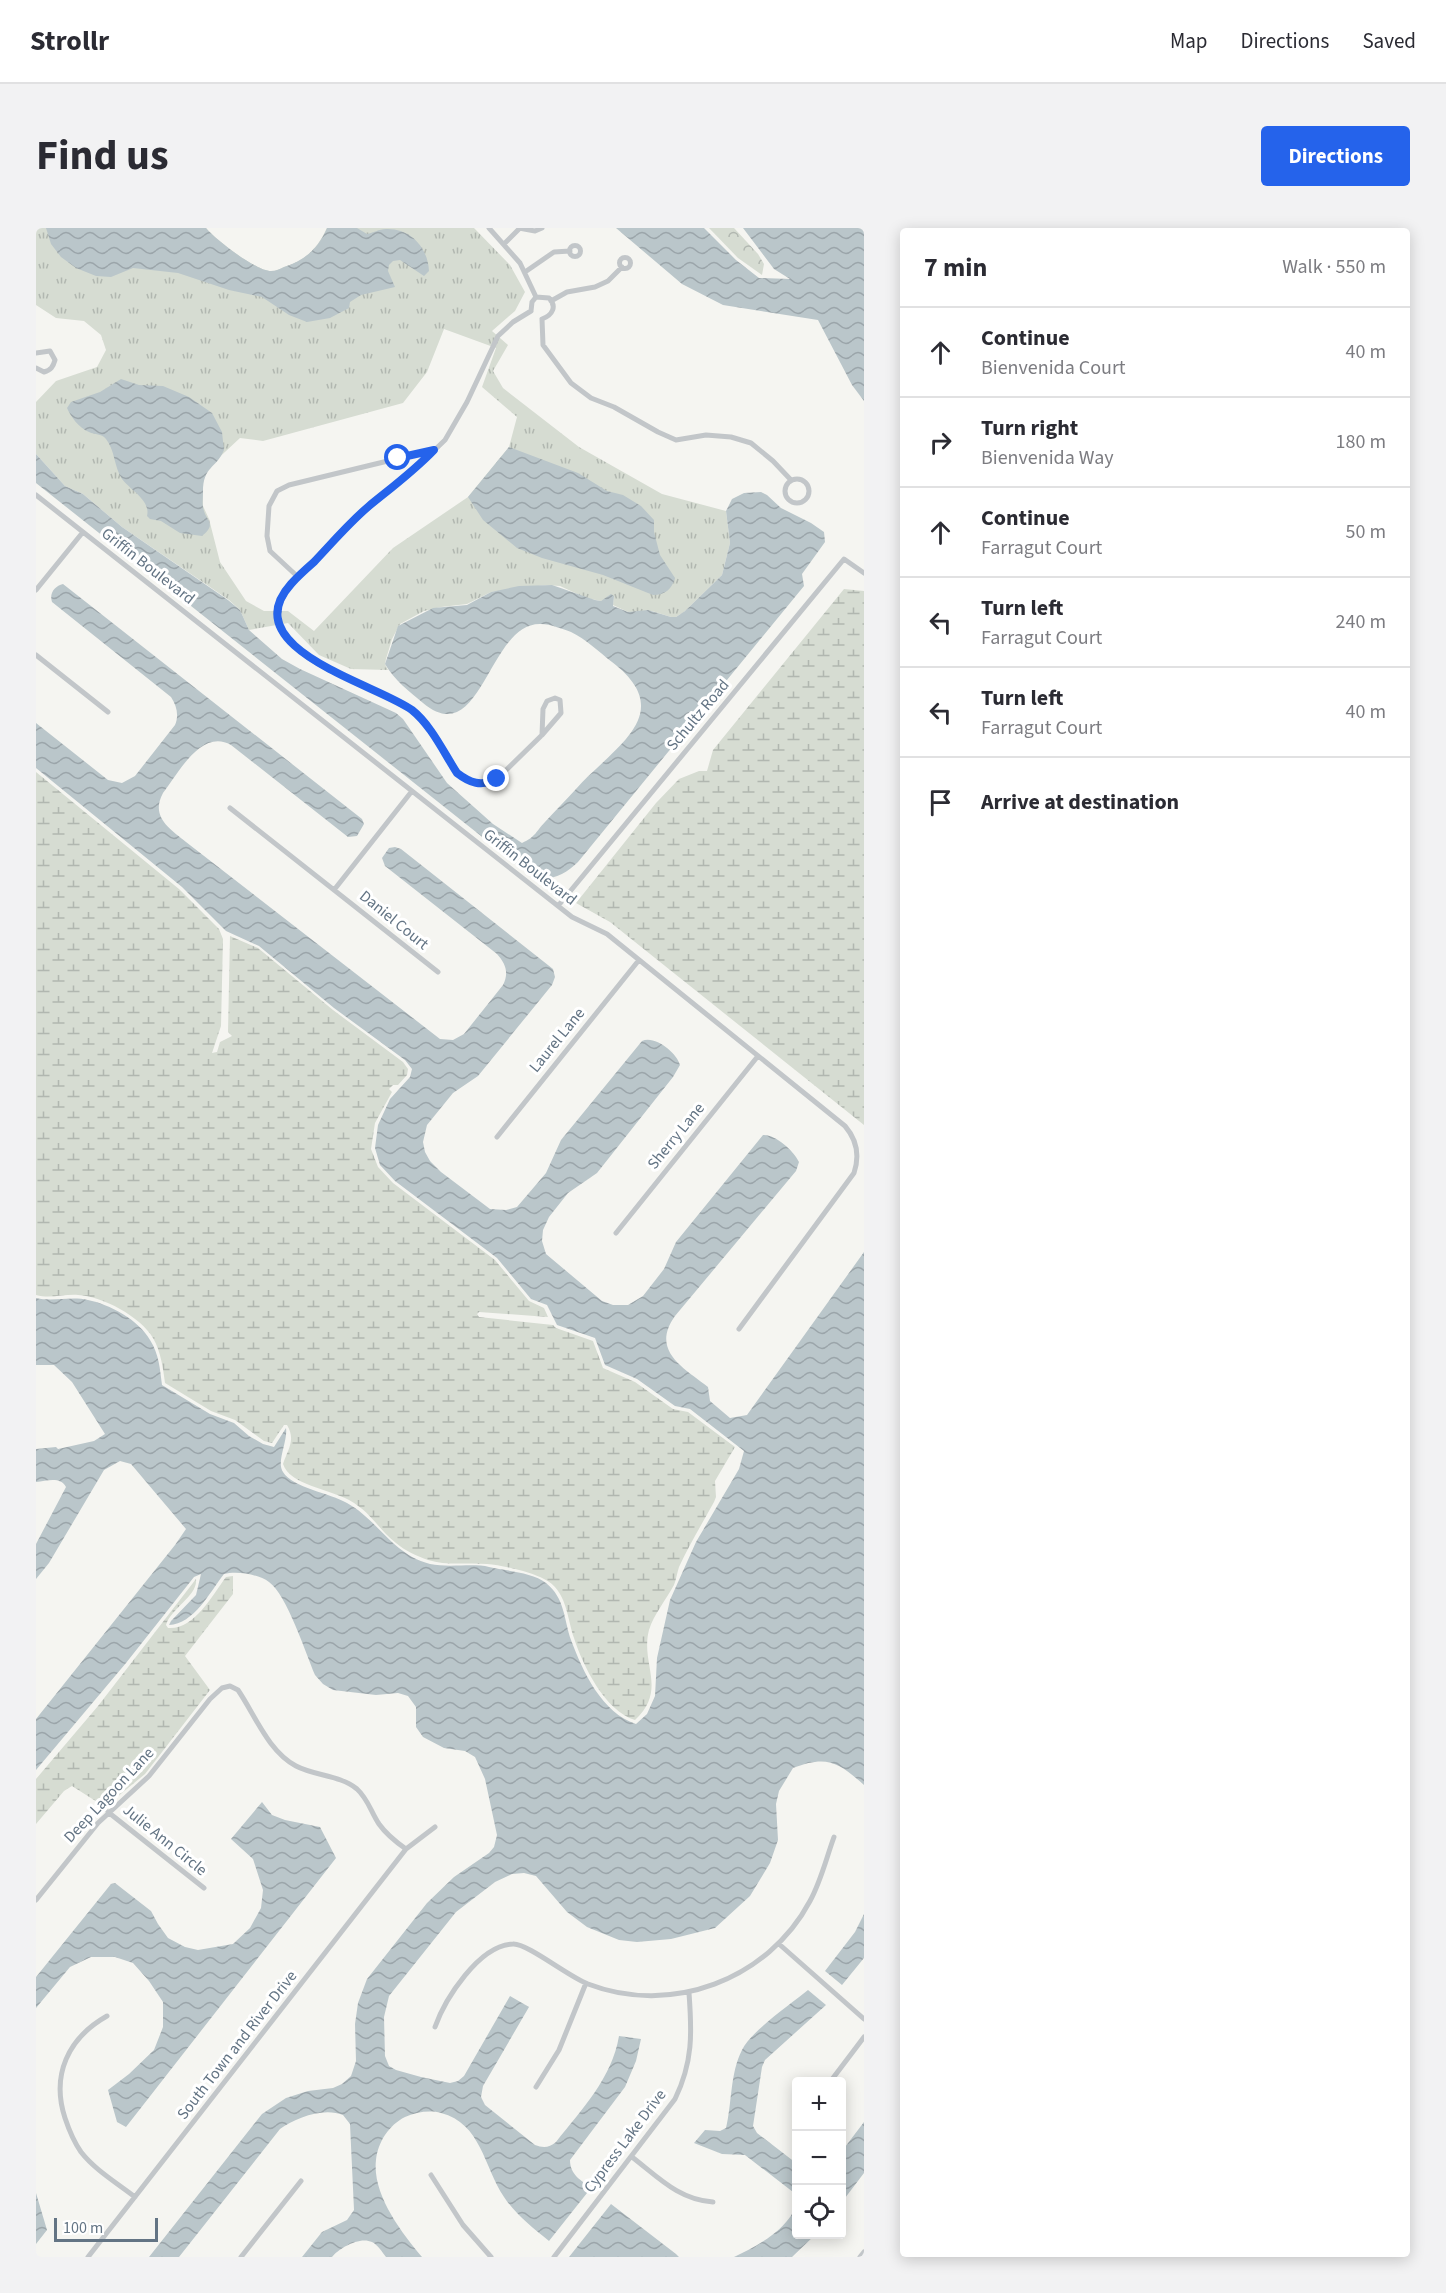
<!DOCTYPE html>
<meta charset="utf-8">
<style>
body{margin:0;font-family:"Source Sans 3",sans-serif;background:#f2f2f3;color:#2b2b33}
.controls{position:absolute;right:18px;bottom:18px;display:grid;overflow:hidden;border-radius:6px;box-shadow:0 3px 15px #0003}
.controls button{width:54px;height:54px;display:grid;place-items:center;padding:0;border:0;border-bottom:2px solid #e1e1e2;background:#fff;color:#2b2b33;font:30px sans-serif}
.scale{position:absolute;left:18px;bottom:15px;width:104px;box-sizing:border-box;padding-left:6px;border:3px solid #637484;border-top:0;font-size:16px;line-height:21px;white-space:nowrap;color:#637484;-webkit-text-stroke:4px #fff;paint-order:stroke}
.stop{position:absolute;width:18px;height:18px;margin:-14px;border:4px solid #2563eb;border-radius:50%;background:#fff}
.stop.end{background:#2563eb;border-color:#fff;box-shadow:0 2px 6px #0008}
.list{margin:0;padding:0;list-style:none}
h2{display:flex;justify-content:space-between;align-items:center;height:78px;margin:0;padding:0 24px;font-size:26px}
h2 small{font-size:20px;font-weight:400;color:#7c7c81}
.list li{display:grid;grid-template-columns:39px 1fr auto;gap:18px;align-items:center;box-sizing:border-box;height:90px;padding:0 24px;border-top:2px solid #e1e1e2}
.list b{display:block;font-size:22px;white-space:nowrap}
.list p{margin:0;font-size:20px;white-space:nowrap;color:#7c7c81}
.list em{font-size:20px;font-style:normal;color:#7c7c81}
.icon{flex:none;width:33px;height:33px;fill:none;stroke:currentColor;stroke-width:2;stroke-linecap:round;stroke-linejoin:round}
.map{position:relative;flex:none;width:828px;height:2029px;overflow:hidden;border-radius:6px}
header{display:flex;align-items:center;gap:36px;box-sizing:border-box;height:84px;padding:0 30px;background:#fff;border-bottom:2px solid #e1e1e2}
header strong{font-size:28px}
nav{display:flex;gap:33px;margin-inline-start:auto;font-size:21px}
.intro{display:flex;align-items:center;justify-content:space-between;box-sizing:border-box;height:144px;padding:0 36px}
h1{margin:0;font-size:42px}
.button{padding:15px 27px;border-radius:6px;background:#2563eb;color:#fff;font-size:21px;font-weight:700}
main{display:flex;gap:36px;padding:0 36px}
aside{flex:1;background:#fff;border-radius:6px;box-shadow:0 3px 15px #0003}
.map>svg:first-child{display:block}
.grass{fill:url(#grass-tufts);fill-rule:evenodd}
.forest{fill:url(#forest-crowns)}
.wetland{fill:url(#wetland-marsh)}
.water{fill:url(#water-waves)}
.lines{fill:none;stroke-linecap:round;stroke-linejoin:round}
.street{stroke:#c2c6c9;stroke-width:5}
.route{stroke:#2563eb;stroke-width:8}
.labels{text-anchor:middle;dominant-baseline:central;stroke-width:6;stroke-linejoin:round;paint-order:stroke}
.street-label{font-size:16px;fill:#637484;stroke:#fff}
</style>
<header>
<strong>Strollr</strong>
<nav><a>Map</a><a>Directions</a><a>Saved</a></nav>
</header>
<div class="intro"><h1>Find us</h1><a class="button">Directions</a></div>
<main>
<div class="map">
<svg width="828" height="2029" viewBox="0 0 828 2029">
<defs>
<pattern id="grass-tufts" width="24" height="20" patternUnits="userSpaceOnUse" patternTransform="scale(1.5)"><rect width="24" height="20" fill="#d6dcd2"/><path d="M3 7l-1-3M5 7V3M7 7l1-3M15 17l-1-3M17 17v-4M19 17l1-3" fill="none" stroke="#b1b7b0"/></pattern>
<pattern id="forest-crowns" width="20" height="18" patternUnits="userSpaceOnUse" patternTransform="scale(1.5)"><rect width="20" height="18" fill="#d6dcd2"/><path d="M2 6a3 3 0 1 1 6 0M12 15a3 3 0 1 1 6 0" fill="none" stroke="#b1b7b0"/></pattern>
<pattern id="wetland-marsh" width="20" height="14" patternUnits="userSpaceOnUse" patternTransform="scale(1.5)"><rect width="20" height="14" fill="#d6dcd2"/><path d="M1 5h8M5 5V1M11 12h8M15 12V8" fill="none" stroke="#b1b7b0"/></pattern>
<pattern id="water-waves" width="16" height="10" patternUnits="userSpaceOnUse" patternTransform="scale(1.5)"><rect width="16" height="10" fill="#bac6ca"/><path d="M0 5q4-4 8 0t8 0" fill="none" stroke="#9ba5aa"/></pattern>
</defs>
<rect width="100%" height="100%" fill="#f5f5f1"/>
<path class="grass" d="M0,0h170c10,12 50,43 65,43 5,0 9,-2 13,-4 22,-7 33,-18 43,-39h147l36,37 15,27 -10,19 -23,20 16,14 -15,26 10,17 76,59 83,47 64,17 4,32 -8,32 -37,36 -9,6h-5l-19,-6 -24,1 -15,-7 1,-9 -13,5 -15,-3 -26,-12 -14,-1 -55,7 -24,12 -26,3 -17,4 -24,13 -8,15 -6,20 -1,5 3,6 -37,-1 -32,-14 -31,-32 -39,7 -9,-20 -11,-10 -107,-73 -39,-33 -18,-8 -29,-32v-52l20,-21 41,-14 9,-17 -5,-15 -17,-14 -28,-3 -20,-13zM408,101l52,19 -14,39 35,30 -8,30 -41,50 -75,51 -79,83 -26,-20h-24l-18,-10 -26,-39 -11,-43 -6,-13v-24l2,-8 6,-9 29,-27 23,3 140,-38 24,-31z"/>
<path class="forest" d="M673,0h25l24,26 6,10 -2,11 -24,-17z"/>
<path class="wetland" d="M808,361l20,2v534l-254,-203 -34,-19 80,-100 23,-24 20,-8h8l6,-21z
M0,544l143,117 40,40 4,10 -2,87 -9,27 5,-1 3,-10 12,-6 -4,-4 2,-96 28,12 75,62 70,52 5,7 -1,6 -9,10h-5l-4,4 3,3 -17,31 -4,26 7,18 15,16 102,77 34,41 15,7 4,9 -69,-5 -2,2 2,3 74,8 3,3 37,13 10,27 32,14 38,27 15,3 47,35 -20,34 1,16 -2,5c-12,22 -25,43 -35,65 -2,6 -3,13 -5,18 -8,15 -20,29 -25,45 -9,34 19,59 -14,90 -30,-9 -52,-54 -61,-82 -7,-20 -7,-48 -30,-59 -13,-7 -42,-14 -57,-15 -19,-2 -40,2 -59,-4 -11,-4 -23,-9 -32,-17 -19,-15 -24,-30 -47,-43 -20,-11 -59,-15 -66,-36 5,-15 13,-24 4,-39h-3l-12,18 -8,-2 -29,-21 -24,-9 -46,-28c-2,-15 -4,-31 -12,-45 -12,-21 -51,-42 -75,-43 -14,-1 -28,4 -42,0z
M197,1348v18l-48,62 25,34 -65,84 -40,33 -33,-21 -8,5 -28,33v-45l62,-73 98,-127c2,17 -25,29 -30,46l2,3c26,2 44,-32 58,-51z"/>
<path class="water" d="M10,0h160c10,12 50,43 65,43 5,0 9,-2 13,-4 21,-7 34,-18 43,-39h30l10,6c6,-1 12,-5 19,-5 25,-1 42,19 43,42l-5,5 -24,-16 -7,1 -4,4 -1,6 7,16 -34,8 -11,7 -1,6 -19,10 -23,4 -18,-7 -27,-18 -33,-7 -51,-17 -45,-5 -22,9 -15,-1 -20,-8 -15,-11 -10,-13z
M580,0h88l32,32 23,18 31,1 -16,-10 -31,-41h121v173l-12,-16 -34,-65 -95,-15 -41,-21z
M85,151l18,6 24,1 26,11 23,16 10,19 2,18c-8,19 -21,16 -21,42 0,5 -1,11 0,15 2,14 15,16 -1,29l-22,-3 -19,-12 -11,-2 -3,-3c4,-16 -17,-26 -25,-37 -8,-12 -7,-29 -16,-40 -5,-6 -11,-4 -17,-7 -10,-4 -18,-15 -22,-24l4,-6 29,-10z
M473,219l69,26 29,18 16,4 18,11 13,14v12l6,23 15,23c-3,11 -10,17 -22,17l-50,-20 -61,-17 -25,-10 -34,-28 -15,-23z
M0,226l29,32 18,8 39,33 106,73 12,10 9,20 33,29 18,10 96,44 7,6 44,64 46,41 29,19c14,-6 14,-12 23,-21 10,-11 21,-22 31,-33 36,-41 104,-75 36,-127 -13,-10 -26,-23 -41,-30 -8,-3 -21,-8 -30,-8 -53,-2 -59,128 -118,79 -13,-11 -29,-23 -38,-39l13,-38 35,-18 34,-3 24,-13 28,-6 33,-1 43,15 6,1 10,-7 3,2 -1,10 15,6 20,-2 23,7h5l9,-6 37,-36 8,-32 -4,-32 6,-12 12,-6 17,-1 6,3 14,13 30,15 13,9 1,10 -23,32 2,12 -226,276c-11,11 -27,20 -44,16l-498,-395z
M27,356l299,235 2,5 -7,12 -9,1 -117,-92c-30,-17 -53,29 -68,48 -13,24 7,36 23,49l254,197 13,1 11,-6 39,-49c6,-12 3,-21 -6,-31l-112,-88 -3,-8 7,-10 6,-1 6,2 152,120 2,8 -3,8 -74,91 -25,17 -26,32 -4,17 2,10 5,9 11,11 49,37 16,1 11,-3 29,-34 15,-33 81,-99c13,-6 35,12 38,24l-7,12 -76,96 -29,20 -19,24 -6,13 -1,11 4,13 56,47 11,4h15l15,-9 21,-27 12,-27 87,-107c12,-1 31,16 36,27l-3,9 -121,145c-25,35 9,52 33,71l2,14 20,17 17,-3 117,-163v533c-26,-23 -37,-30 -71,-17l-14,23 -3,13 2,36 -8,23 -20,33 -35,32 -44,11 -34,3 -18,-2 -32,-13 -20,-15 -31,-36 -12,-3 -12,1 -17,8 -39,30 -67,84 -5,21 1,39 4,10 7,4 25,7 29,6 8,-2 6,-5 46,-80 19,11 -46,79 -2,11 4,8 50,40c8,3 14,3 21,-3 26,-33 56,-64 63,-106l22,3 -5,22 -11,26 -55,73c0,15 11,20 21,28l-42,53c-16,-13 -33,-26 -45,-44 -20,-30 -23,-74 -63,-84 -11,-3 -25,-1 -36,4 -16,8 -27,25 -29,43 -4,34 25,72 46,97h-36c-4,-5 -8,-12 -14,-15 -12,-6 -33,6 -40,15h-30l20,-25 25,-12 7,-10 -4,-86 -7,-9c-20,-8 -47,3 -63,14l-101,128h-30l113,-143 24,-16 22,-7 25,-3 9,-4 9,-8 5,-15 -1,-37 3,-21 9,-24 60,-76 27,-26 35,-24 5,-6 3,-12 -12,-56 -10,-22 -10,-6 -21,-3 -21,-11 -7,-10v-20l-8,-11 -10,-3 -22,2 -43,-5 -10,-6 -8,-9c-9,-21 -28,-80 -46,-93 -11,-8 -32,-11 -45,-8 -14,18 -30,50 -55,51l2,-4 25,-26 5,-21 -7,3 -68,86 -90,107v-51l139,-174 11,-16 -55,-65 -11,-3 -16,9 -55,93 -13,16v-35l30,-57c-6,-11 -19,-6 -30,-5v-33l20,-2 2,2 36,-8 11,-7 -33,-52 -18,-17h-18v-67c17,4 35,-2 52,2 21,4 51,20 62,40 9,14 10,29 12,45l48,29 24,9 15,13 14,8 11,3 12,-19c2,13 -10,34 -3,44 10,16 47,21 64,31 32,18 45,51 83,61 19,4 44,-1 59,3 17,4 43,5 57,16 19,15 18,37 25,57 12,32 31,73 65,84l11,-10 8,-18 2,-38 13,-58 26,-58 43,-73 5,-18 -54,-42 -15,-3 -38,-27 -32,-14 -10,-27 -38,-13 -10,-20 -16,-6 -34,-41 -102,-77 -15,-16 -5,-17 3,-23 12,-26 20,-22 2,-8 -7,-9 -71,-52 -75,-62 -33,-15 -44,-44 -146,-119v-45l72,57 14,3 13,-7 40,-51c4,-9 2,-19 -4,-28l-119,-95c-3,-9 3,-16 11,-18z
M226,1574l10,13 13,5 35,7 16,31 -210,269 -9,-5 -9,-32 21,-16 25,-24 9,-23v-25l-14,-21 -16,-18 -18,-6h-24l-21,10 -34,41v-31l75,-93 4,-1 36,28 7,13 10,14 17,9 13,3 35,-6 17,-16 11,-20 2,-18 -10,-31 -22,-20z
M828,1686v44l-22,27 -17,-14 30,-39z
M772,1762l18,15 -61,55 -3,7 -9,59 4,7 39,30v35l-3,-6 -48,-37 -23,-1 -28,-11 11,-13 15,1 6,-3c6,-24 4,-55 16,-78 9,-19 49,-46 66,-60z
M828,1894v51l-22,29v-51z
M0,1965l11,37 -11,14z
M575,1976l65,50 3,3h-110z
M760,1978v28l19,1 -23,22h-58c22,-10 53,-27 62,-51z"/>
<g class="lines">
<path class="street" d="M453,0l31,35 16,34
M483,0l16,3 7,-3
M468,16l15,-15
M533.5 23a5.5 5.5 0 1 1 11 0a5.5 5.5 0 1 1-11 0Z
M583.5 35a5.5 5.5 0 1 1 11 0a5.5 5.5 0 1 1-11 0Z
M489,44l29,-20 16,-1
M515,73l16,-9 28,-5 13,-6 14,-14
M495,83l-18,11 -15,14 -31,66 -22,38 -26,25 -74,63 -56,58 -13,25c6,56 97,71 136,99 19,14 32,43 45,63 13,10 24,14 40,6l45,-44
M495,83l1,-9 4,-5 13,1c8,8 4,17 -7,21
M506,91l1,26 28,38 20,15 23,9 44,25 18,8 30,-5 25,2 20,6 22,18 18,19
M0,125l14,-2 5,9c-2,7 -4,10 -11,12l-8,-4
M749 263a12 12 0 1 1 24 0a12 12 0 1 1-24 0Z
M0,267l536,422 35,17 238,192c12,14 15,29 9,47l-115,156
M262,349l-28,-26 -3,-15 2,-30 8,-15 12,-6 144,-35
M0,362l47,-58
M0,427l72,57
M519,470l5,2 1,13 -19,22 1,-26 4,-8z
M194,580l208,164
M298,662l78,-99
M522,678l286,-347 20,14
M461,909l142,-177
M580,1005l142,-177
M72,1584l96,76
M0,1672l62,-77 51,-47 61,-77 12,-11 8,-2 8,4c17,25 30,61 58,76 19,10 44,9 61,23 11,10 14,23 22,35 7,10 17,18 27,25
M743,1716l85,75
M71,1788c-39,22 -56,59 -42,102 4,12 9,24 16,34 14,18 36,31 54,45
M399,1799c10,-28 44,-82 78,-83 14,-1 56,33 75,40 83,32 180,-4 222,-83 11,-20 16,-42 24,-64
M794,1854l34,-45
M500,1859l23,-37 27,-67
M596,1929c26,20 47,43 81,45
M395,1947l32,50 28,32
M52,2029l318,-408 29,-22
M205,2029l60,-76
M518,2029l121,-158c18,-37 17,-66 14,-106
M824,2029l4,-5"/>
</g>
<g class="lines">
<path class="route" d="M362,230l36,-8c-20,21 -43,38 -65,56 -20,17 -37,37 -55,56 -8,7 -16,14 -23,22 -58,65 86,100 121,126 19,15 32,43 45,63 13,10 24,14 40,6"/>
</g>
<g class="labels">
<g class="street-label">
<text transform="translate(112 338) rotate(38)">Griffin Boulevard</text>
<text transform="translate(662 487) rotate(-50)">Schultz Road</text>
<text transform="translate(494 639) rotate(38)">Griffin Boulevard</text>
<text transform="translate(358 692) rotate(39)">Daniel Court</text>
<text transform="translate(521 812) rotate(-51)">Laurel Lane</text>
<text transform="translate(640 908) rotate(-51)">Sherry Lane</text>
<text transform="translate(73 1567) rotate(-47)">Deep Lagoon Lane</text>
<text transform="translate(129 1612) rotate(39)">Julie Ann Circle</text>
<text transform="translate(201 1817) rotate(-52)">South Town and River Drive</text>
<text transform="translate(589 1913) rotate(-53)">Cypress Lake Drive</text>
</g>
</g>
</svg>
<div class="controls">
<button>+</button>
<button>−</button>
<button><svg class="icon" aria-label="locate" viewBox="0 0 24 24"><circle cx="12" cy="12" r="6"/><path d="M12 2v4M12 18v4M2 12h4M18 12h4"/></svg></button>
</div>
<div class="scale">100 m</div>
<div class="stop" style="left:362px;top:230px"></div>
<div class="stop end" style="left:461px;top:551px"></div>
</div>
<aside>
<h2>7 min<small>Walk · 550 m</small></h2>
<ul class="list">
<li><svg class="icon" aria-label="ahead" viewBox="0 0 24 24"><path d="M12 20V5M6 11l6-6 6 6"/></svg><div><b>Continue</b><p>Bienvenida Court</p></div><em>40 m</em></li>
<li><svg class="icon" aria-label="right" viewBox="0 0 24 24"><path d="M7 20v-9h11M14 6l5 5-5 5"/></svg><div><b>Turn right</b><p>Bienvenida Way</p></div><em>180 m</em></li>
<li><svg class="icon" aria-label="ahead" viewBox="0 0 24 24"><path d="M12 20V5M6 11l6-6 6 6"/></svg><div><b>Continue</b><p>Farragut Court</p></div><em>50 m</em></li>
<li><svg class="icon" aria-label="left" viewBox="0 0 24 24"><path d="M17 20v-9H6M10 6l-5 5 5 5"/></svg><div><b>Turn left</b><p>Farragut Court</p></div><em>240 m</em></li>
<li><svg class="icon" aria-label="left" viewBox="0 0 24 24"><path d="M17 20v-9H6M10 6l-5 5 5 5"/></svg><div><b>Turn left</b><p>Farragut Court</p></div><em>40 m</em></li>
<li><svg class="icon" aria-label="arrive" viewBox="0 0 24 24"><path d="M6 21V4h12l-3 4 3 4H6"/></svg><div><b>Arrive at destination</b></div></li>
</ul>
</aside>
</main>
